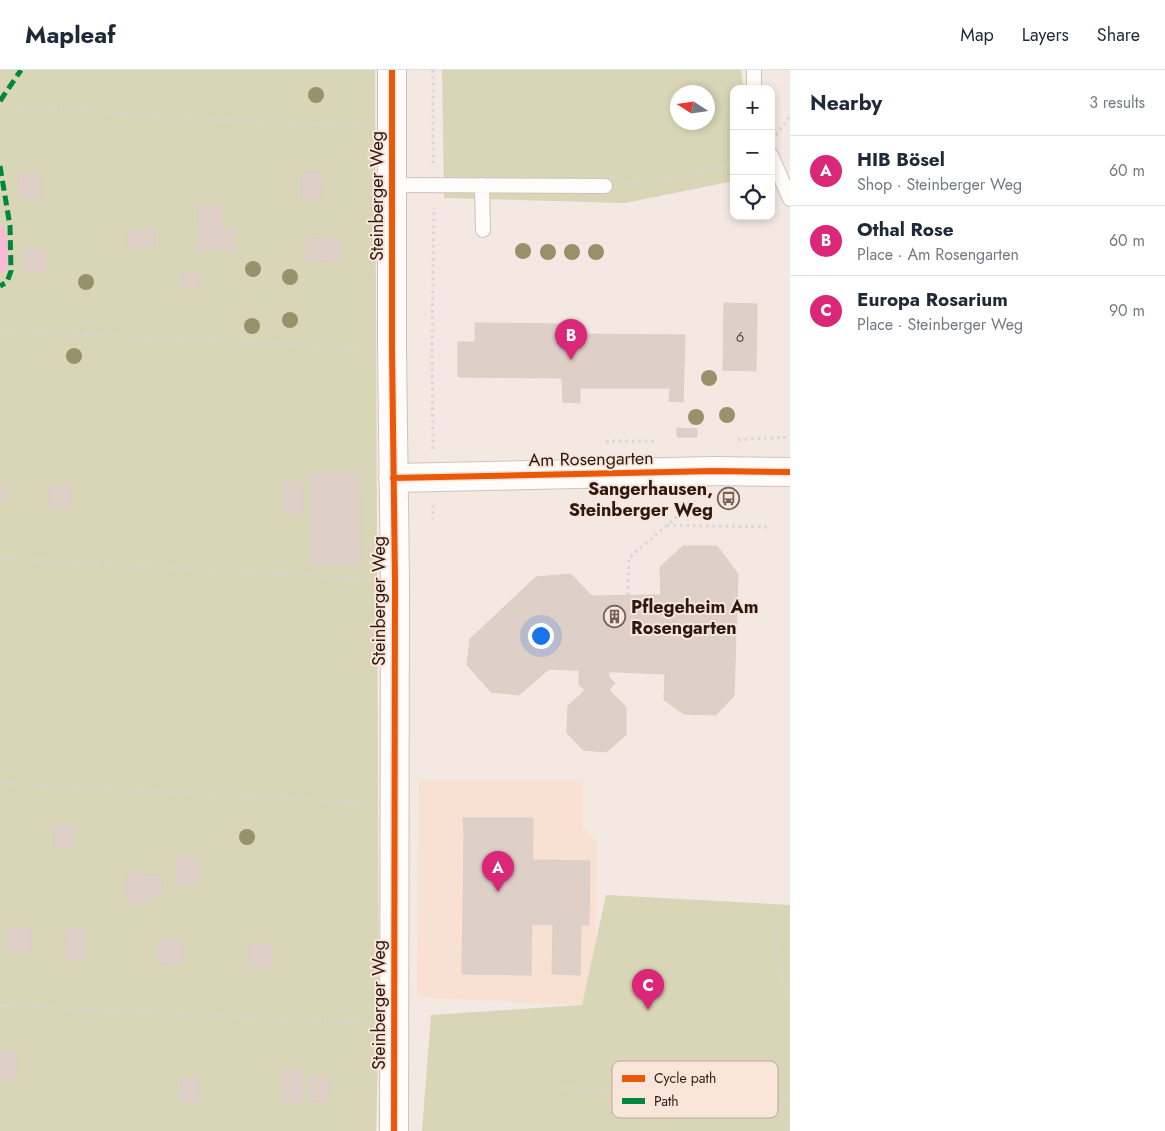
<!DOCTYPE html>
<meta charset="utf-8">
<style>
body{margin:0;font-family:Jost,sans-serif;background:#f2f2f3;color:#1f2937}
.controls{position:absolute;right:15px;top:15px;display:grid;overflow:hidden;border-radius:10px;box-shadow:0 2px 8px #0003}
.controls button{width:45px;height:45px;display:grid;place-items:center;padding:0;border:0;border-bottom:1px solid #e0e1e3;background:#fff;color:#1f2937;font:25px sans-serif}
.compass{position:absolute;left:670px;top:15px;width:45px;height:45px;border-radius:50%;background:#fff;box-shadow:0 2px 8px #0003;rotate:282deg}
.you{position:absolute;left:540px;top:565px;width:18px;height:18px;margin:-12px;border:4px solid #fff;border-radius:50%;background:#1a73e8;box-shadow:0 0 0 8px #1a73e833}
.badge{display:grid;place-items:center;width:32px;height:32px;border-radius:50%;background:#db2777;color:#fff;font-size:16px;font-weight:700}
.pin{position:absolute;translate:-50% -41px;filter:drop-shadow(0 1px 2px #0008)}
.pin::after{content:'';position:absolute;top:26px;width:18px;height:15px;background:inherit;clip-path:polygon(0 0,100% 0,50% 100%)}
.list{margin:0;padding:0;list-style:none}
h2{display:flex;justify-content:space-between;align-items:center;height:65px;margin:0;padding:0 20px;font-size:21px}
h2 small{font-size:16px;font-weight:400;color:#747a83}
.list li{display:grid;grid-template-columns:32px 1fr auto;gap:15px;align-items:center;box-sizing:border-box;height:70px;padding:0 20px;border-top:1px solid #e0e1e3}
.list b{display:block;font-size:19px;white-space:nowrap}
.list p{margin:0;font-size:16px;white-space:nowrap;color:#747a83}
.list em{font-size:16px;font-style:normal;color:#747a83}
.icon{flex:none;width:28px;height:28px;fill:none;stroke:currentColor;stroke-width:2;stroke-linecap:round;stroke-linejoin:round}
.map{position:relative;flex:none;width:790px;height:1061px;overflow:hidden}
header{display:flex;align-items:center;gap:30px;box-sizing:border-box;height:70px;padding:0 25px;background:#fff;border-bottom:1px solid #e0e1e3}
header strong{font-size:24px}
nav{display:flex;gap:28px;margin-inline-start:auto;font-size:18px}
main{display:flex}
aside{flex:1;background:#fff}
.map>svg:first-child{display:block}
.built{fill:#f8e0d3}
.green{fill:#d9d5b7;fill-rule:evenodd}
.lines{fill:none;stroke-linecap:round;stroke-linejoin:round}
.stream{stroke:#f8bad5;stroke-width:9}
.building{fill:#decfc7;stroke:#ddcec6}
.service-casing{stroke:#d1c2bb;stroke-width:16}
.minor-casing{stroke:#d1c2bb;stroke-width:30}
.path{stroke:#dad5d4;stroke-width:3;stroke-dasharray:2.5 4;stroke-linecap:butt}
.service{stroke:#fdfcfb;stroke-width:14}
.minor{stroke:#fdfcfb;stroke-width:28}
.quiet{stroke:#00873e;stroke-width:5;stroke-dasharray:10 5;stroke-linecap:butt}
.cycleway-casing{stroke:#fae5db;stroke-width:9}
.cycleway{stroke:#e8590c;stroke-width:6}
.tree{fill:#97926a}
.labels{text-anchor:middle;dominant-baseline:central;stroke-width:4;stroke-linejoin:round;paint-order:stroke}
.number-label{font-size:15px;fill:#5b4a42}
.street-label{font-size:18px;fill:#2c1a11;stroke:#fae5db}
.poi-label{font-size:18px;font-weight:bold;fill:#2c1a11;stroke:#fae5db;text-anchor:end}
.key{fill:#fae5db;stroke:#bca89e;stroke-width:1}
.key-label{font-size:14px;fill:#2c1a11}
</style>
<header>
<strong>Mapleaf</strong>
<nav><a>Map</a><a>Layers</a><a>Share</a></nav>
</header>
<main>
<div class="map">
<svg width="790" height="1061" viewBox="0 0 790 1061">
<rect width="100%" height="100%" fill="#f3e8e2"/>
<path class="built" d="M419,711h163v47l15,13 -1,100 -14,64 -165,-8z"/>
<path class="green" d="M0,0h375l4,954 -3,107h-376z
M442,0h299l3,19h-10v92l-109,22 -181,-5zM678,22h30v30h-30z
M606,825l184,10v226h-368l9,-116 151,-10z"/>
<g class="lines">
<path class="stream" d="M0,160l4,19 -1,17 -3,3"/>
</g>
<path class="building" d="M40,102l1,26 -21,1 -1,-26z
M302,102l20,1 -1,28 -20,-1z
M198,135h23v24h-24z
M128,158h26l1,19 -28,-1z
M197,159h24l-1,22h-23z
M221,159h14v22h-15z
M306,168l34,1v23l-34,-1z
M44,178l1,24h-19l-1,-23z
M181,203l18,1v15l-19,-1z
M724,233l33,1 -1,67 -33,-1z
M475,253l87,1v10l123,1 -2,67 -14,-1 1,-13h-90v15l-17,-1 -1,-24 -104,-1v-35h17z
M677,358l20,1v8h-20z
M360,401l1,94h-52v-93z
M283,412h20l1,31h-21z
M48,415h23v23h-22z
M0,416l7,1v14h-7z
M683,476h34l21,28 -4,122 -18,19 -32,-1 -20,-14 1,-26 -116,-5 -30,26 -28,-3 -24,-27 3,-26 66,-62 35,-3 21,22 69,-1 -1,-28z
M579,601l30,1v5l6,6 -6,7h-24l-6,-5z
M585,620h24l17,17v28l-20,17 -23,-2 -16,-17 1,-27z
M463,748h70v14h-69z
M54,754l22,1 -1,22 -22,-1z
M464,762h69l-2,143 -69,-1z
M177,787l21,1v27h-21z
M533,790l57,1 -1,64 -57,-1z
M128,803l35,2 -1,21h-13l-1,8 -22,-1z
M553,855h28l-1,50 -28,-1z
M7,858h24l1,25h-25z
M84,858v32l-18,1 -1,-32z
M183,869v24l-25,1v-24z
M272,874v24l-22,1 -1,-24z
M0,981l17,1 -1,27 -16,-1z
M282,999h20v33h-20z
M308,1007h21v24l-21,1z
M181,1008h18v23h-19z"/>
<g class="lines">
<defs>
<path id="service" d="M754,0v19
M771,85l19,44
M392,115l213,1
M482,115l1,45"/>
<path id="minor" d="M392,0v279l3,231 -1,551
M393,408l321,-7 76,1"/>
</defs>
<use href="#service" class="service-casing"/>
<use href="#minor" class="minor-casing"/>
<path class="path" d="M433,0v94
M15,36l189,13 160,7
M776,65l14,-19
M625,114l57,-7 52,-14
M0,260l363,18
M738,370l52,-3
M606,372l10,-1h39
M433,379l-1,-103 2,-138
M433,435v14
M667,455l101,2
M0,488l367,21
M628,525l1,-37 66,-57
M0,713l368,20
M772,847l10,65 6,4 2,7
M0,935l367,18
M554,1017l236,16
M790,1061v-8"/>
<use href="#service" class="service"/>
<use href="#minor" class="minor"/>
<path class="quiet" d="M0,31l21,-31
M0,96l10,60 1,45 -4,11 -7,4"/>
<defs>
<path id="cycleway" d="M392,0v279l3,231 -1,551
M393,408l321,-7 76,1"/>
</defs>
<use href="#cycleway" class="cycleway-casing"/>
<use href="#cycleway" class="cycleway"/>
</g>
<g class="tree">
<circle cx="316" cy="25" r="8"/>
<circle cx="523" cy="181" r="8"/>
<circle cx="548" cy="182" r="8"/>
<circle cx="572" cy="182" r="8"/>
<circle cx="596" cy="182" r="8"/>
<circle cx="253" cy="199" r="8"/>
<circle cx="290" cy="207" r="8"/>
<circle cx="86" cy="212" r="8"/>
<circle cx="290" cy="250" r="8"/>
<circle cx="252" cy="256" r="8"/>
<circle cx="74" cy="286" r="8"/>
<circle cx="709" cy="308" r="8"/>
<circle cx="727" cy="345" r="8"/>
<circle cx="696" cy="347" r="8"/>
<circle cx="247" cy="767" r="8"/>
</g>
<defs>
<symbol id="bus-ring" viewBox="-11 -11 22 22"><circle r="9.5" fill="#fae5db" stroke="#72625a" stroke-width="1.5"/><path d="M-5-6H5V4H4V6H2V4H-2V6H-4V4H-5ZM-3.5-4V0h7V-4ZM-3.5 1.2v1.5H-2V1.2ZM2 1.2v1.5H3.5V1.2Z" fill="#72625a"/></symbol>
<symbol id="building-ring" viewBox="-11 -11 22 22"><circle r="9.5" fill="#fae5db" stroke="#72625a" stroke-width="1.5"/><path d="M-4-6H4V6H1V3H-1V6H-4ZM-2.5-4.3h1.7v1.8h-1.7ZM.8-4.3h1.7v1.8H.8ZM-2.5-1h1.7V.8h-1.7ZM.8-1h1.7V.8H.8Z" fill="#72625a"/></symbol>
</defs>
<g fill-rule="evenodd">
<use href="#bus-ring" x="716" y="416" width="25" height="25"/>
<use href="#building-ring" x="602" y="534" width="25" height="25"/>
</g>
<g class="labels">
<g class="number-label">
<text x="740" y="267">6</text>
</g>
<g class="street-label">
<text transform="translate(377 126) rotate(-90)">Steinberger Weg</text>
<text transform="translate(591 389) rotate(-1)">Am Rosengarten</text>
<text transform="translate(379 531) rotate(-90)">Steinberger Weg</text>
<text transform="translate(379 935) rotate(-90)">Steinberger Weg</text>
</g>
<g class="poi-label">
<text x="713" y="419">Sangerhausen,<tspan x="713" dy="21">Steinberger Weg</tspan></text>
<text x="631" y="537" text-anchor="start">Pflegeheim Am<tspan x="631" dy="21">Rosengarten</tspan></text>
</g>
</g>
<rect x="612" y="991" width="166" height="57" rx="8" class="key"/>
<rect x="622" y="1005" width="23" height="7" fill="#e8590c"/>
<rect x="622" y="1028" width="23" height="6" fill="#00873e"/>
<g class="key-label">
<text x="654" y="1013">Cycle path</text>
<text x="654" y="1036">Path</text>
</g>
</svg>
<div class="controls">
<button>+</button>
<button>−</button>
<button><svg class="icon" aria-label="locate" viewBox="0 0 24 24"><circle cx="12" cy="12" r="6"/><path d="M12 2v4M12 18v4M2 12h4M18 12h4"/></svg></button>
</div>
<svg class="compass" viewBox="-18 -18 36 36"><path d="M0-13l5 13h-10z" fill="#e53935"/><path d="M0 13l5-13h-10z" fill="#747a83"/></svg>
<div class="you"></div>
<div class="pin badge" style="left:498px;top:822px">A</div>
<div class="pin badge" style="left:571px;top:290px">B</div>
<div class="pin badge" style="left:648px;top:940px">C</div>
</div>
<aside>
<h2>Nearby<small>3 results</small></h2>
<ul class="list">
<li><span class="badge">A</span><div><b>HIB Bösel</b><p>Shop · Steinberger Weg</p></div><em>60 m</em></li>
<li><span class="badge">B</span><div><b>Othal Rose</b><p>Place · Am Rosengarten</p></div><em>60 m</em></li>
<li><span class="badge">C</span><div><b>Europa Rosarium</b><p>Place · Steinberger Weg</p></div><em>90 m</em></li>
</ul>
</aside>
</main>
